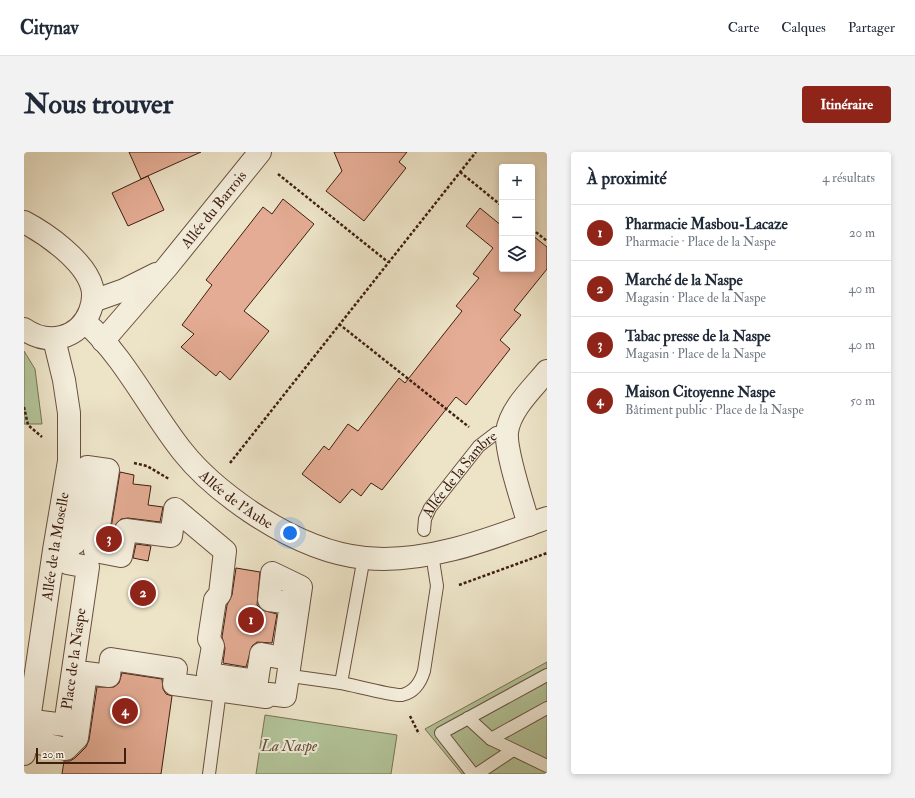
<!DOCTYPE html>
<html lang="fr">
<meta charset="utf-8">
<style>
body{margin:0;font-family:"IM FELL Double Pica",serif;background:#f2f2f3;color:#1f2937}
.controls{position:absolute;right:12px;top:12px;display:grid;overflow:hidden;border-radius:4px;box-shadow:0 2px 6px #0003}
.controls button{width:36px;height:36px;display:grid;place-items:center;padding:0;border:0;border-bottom:1px solid #e0e1e3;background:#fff;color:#1f2937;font:20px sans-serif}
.scale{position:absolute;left:12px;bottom:10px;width:90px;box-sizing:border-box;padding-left:4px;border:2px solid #3f1e10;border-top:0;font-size:11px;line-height:14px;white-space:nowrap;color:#3f1e10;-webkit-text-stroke:3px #f3eddb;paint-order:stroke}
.you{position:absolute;left:266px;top:381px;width:14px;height:14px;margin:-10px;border:3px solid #fff;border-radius:50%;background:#1a73e8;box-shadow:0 0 0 6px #1a73e833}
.badge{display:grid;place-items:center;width:26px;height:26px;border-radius:50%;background:#8f2418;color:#fff;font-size:13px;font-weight:700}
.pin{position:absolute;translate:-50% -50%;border:2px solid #fff;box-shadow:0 1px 4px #0006}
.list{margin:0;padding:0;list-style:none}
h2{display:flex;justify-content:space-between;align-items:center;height:52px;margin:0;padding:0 16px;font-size:17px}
h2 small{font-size:13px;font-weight:400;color:#747a83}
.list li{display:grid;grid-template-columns:26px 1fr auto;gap:12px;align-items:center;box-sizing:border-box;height:56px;padding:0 16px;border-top:1px solid #e0e1e3}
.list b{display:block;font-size:15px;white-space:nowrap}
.list p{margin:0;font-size:13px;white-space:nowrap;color:#747a83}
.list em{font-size:13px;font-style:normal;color:#747a83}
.icon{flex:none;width:22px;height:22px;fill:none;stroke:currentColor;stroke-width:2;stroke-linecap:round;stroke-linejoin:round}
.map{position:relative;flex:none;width:523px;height:622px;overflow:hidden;border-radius:4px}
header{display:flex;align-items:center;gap:24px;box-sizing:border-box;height:56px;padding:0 20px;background:#fff;border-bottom:1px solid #e0e1e3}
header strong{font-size:19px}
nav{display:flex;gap:22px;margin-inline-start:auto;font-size:14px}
.intro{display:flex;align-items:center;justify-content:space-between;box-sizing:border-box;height:96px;padding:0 24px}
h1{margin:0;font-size:28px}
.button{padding:10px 18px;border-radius:4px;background:#8f2418;color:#fff;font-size:14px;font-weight:700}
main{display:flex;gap:24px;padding:0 24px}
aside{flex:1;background:#fff;border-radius:4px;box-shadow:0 2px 6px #0003}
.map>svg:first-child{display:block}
.green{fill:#b3c59a;stroke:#797255}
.building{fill:#e4ac94;stroke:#3f1e10}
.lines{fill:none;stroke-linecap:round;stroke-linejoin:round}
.lane-casing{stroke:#6a503e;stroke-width:14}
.street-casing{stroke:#6a503e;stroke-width:24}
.path{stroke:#3f1e10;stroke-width:2.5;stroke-dasharray:3 2;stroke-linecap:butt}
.lane{stroke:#f3eddb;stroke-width:12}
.street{stroke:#f3eddb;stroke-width:22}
.labels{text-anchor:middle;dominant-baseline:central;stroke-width:4;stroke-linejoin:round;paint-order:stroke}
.street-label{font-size:15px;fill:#3f1e10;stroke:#f3eddb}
.park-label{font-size:15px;font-style:italic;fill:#625039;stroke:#f3eddb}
</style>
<header>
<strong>Citynav</strong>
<nav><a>Carte</a><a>Calques</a><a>Partager</a></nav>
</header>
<div class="intro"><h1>Nous trouver</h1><a class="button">Itinéraire</a></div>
<main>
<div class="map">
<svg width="523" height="622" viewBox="0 0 523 622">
<rect width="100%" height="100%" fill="#ede4c8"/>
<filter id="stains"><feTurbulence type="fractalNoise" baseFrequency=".005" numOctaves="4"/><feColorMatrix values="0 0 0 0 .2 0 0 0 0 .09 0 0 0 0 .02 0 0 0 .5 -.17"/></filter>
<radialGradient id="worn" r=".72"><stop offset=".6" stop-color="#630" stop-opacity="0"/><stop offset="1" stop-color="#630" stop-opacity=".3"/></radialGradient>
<path class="green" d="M0,199l11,18 7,55h-18z
M523,510v112h-85l-37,-45z
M241,563l132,20 -6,39h-135z"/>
<path class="building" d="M105,0h72l-60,27z
M310,0h73l-8,10 7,6 -42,53 -38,-30 16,-20z
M124,24l16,34 -36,16 -16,-33z
M259,47l31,25 -70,87 25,20 -39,49 -10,-9 -4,5 -35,-29 13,-13 -12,-9 30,-40 -6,-5 57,-73 9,7z
M456,56l22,18v43h30v-34l15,12v22l-33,41 7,5 -21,25 10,9 -44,56 -10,-8 -1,1 -73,92 -11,-7 -10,13 -9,-7 -12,14 -38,-29 22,-28 5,4 19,-26 10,7 41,-53 6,5 57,-72 -6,-5 23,-28 -6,-4 20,-26 -27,-22z
M96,320l14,3 -1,9 18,2 -3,19 15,2 -3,15 -32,-4 -7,1 -7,8 -3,14h-2z
M112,392l15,2 -3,15 -15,-3z
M212,416l24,4 -3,33 5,5 15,4 -5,29 -15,-1 -5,4 -6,21 -23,-4 2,-15 -3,-11 5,-32 5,-10z
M98,521l40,6 1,10 3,5 6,2 -11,78h-99l2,-13h6l5,-3 11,-11 3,-7 8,-53h17l5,-4z"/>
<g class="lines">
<defs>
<g id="lane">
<path id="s1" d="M400,378l1,-11 5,-11 49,-62 17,-13 11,-1"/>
<path d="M340,405l-23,126c12,2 52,13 61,12 13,-3 19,-14 22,-24l13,-85 -5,-32"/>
<path d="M267,524l50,7"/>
<path d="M444,566l23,21 56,27"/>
<path d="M467,587l56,-31"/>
<path d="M185,622l11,-83"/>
<path d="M449,622l-32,-41 106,-58"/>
<path d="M453,622l36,-24"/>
</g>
<g id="street">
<path d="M0,70c23,12 61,39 68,65 2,8 1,16 -2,24 -11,28 -42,35 -66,18"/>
<path d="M69,149l31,-11 32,-16"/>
<path id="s2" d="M61,170c40,35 65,89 98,130 19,24 43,43 68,60 33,22 74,42 114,46 62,6 125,-19 182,-40"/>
<path id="s3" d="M79,189l64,-74 93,-115"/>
<path d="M63,315l21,3 -13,81 26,5 5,-26 45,6 4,-27 50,42 -5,43 -5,6 -6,39 4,7 -5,28 49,7 4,-27 22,4 8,-55 -22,-3 3,-27 29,14 -16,109 -16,-2 -3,3 -92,-13 2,-15 -65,-10 -2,17 -23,-3 -9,65 -11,11 -27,-6 2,-21 24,3 23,-158 -21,-4 2,-21 6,1z"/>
<path d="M505,373c-6,-21 -24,-74 -22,-93 3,-23 26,-44 40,-61"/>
<path id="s4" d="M0,602l30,-204 15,-89v-48l-5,-33 -10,-41"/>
</g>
</defs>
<use href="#lane" class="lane-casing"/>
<use href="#street" class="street-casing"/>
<path class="path" d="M436,20l42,34
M254,22l110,88
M508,77l15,12
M315,172l130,103
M0,255l4,18 14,12
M110,311l13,3 22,13
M206,311l246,-311
M435,433l88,-32
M386,564l9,18"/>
<use href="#lane" class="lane"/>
<use href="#street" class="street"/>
</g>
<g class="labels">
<g class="street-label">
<text stroke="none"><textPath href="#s3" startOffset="172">Allée du Barrois</textPath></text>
<text stroke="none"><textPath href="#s1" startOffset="68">Allée de la Sambre</textPath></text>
<text stroke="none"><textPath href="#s2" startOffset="235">Allée de l'Aube</textPath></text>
<text stroke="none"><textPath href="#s4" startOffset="210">Allée de la Moselle</textPath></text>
<text transform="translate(50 507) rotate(-82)">Place de la Naspe</text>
</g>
<g class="park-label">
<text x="265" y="594">La Naspe</text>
</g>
</g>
<rect width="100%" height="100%" filter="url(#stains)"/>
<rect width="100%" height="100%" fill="url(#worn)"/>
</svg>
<div class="controls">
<button>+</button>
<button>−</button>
<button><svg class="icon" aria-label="layers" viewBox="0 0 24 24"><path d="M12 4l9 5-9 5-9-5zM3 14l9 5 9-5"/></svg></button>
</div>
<div class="scale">20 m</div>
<div class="you"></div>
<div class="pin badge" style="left:227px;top:468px">1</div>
<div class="pin badge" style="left:119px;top:441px">2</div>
<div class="pin badge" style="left:85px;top:387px">3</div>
<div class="pin badge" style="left:101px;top:559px">4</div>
</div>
<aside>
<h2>À proximité<small>4 résultats</small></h2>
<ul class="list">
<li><span class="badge">1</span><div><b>Pharmacie Masbou-Lacaze</b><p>Pharmacie · Place de la Naspe</p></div><em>20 m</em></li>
<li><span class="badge">2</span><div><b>Marché de la Naspe</b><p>Magasin · Place de la Naspe</p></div><em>40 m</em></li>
<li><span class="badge">3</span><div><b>Tabac presse de la Naspe</b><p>Magasin · Place de la Naspe</p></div><em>40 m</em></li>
<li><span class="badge">4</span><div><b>Maison Citoyenne Naspe</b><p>Bâtiment public · Place de la Naspe</p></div><em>50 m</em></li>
</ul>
</aside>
</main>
